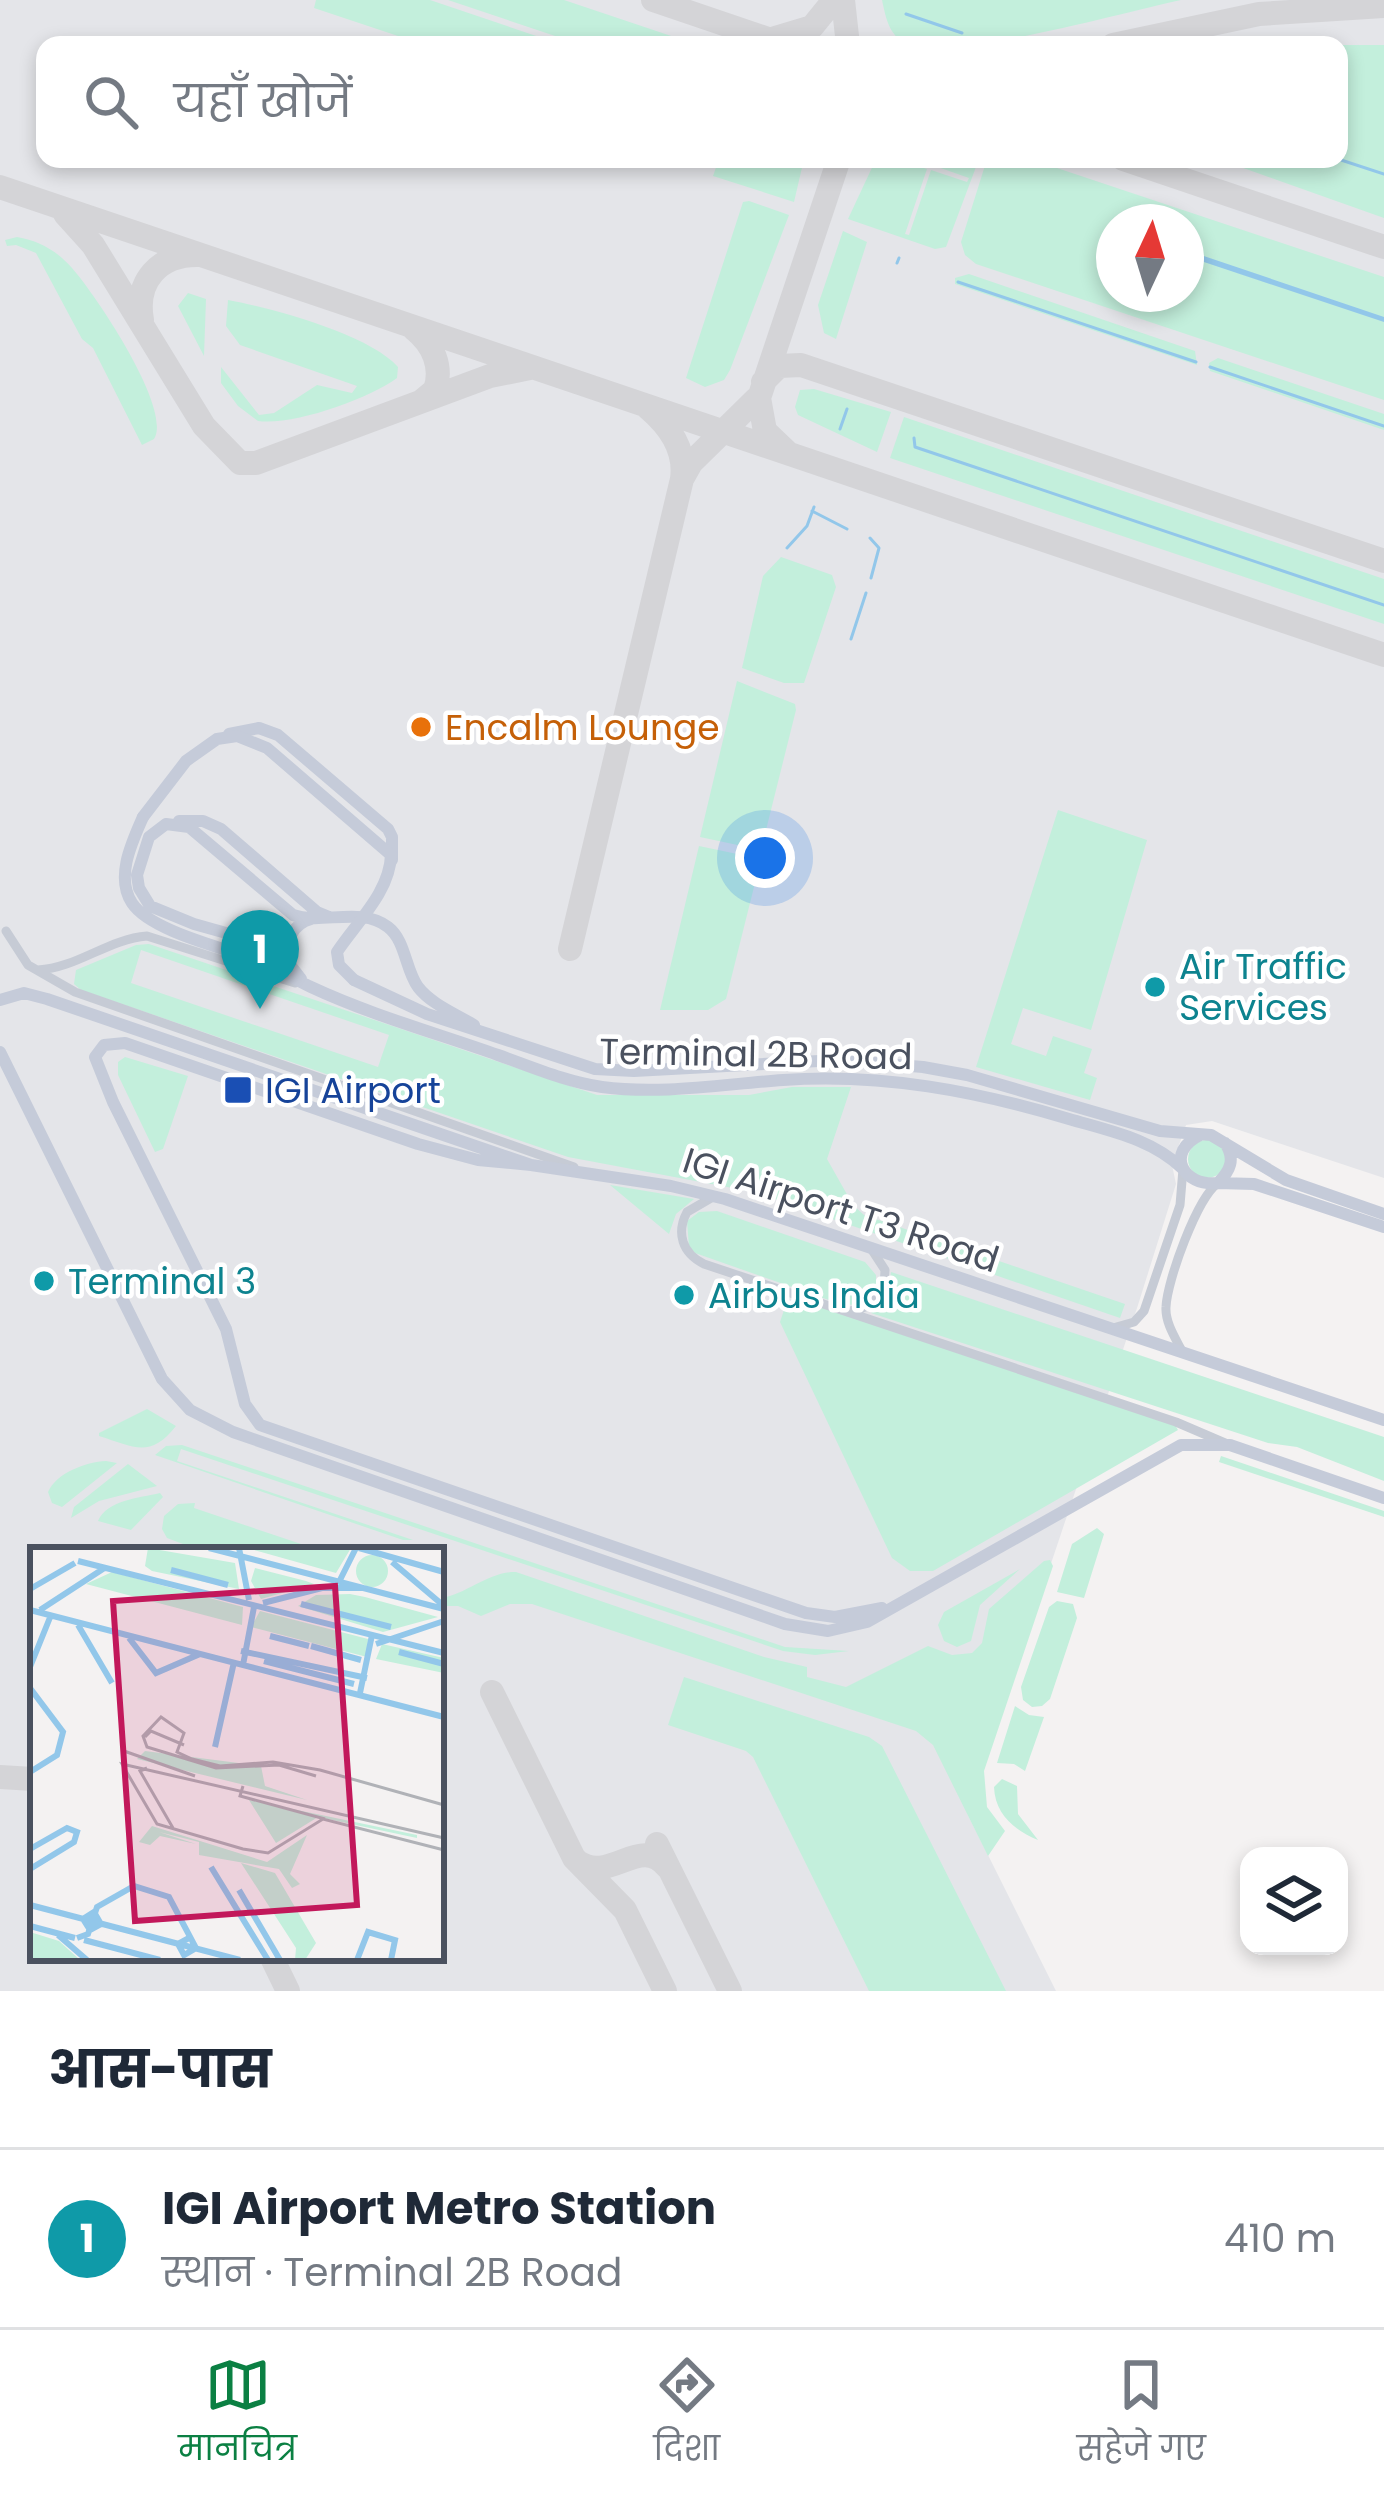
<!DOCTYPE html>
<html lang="hi">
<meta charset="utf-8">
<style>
body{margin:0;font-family:Poppins,"Noto Sans Devanagari",sans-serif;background:#f2f2f3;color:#1f2937}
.controls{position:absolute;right:36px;bottom:36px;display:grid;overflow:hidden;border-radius:24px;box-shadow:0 6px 18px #0003}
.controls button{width:108px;height:108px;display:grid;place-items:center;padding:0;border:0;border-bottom:3px solid #e0e1e3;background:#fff;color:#1f2937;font:60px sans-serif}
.compass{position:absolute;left:1096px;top:204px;width:108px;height:108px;border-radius:50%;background:#fff;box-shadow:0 6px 18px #0003;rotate:4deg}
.you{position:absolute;left:765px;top:858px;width:42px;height:42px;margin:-30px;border:9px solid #fff;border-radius:50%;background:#1a73e8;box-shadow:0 0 0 18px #1a73e833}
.badge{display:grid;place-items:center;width:78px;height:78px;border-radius:50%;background:#0b8043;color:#fff;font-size:39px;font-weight:700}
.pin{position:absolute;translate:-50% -99px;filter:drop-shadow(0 3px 6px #0008)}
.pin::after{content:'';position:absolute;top:63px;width:42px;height:36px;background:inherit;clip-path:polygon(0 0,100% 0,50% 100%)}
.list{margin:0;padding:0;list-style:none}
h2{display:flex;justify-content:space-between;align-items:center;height:156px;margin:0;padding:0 48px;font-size:51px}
h2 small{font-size:39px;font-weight:400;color:#747a83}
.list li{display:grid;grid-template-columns:78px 1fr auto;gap:36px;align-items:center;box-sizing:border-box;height:180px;padding:0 48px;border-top:3px solid #e0e1e3}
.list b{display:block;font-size:45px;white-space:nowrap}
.list p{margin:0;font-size:39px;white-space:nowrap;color:#747a83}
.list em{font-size:39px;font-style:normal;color:#747a83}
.icon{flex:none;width:66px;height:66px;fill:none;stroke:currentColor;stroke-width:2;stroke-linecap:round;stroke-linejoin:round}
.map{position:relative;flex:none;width:1384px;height:1991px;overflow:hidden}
.search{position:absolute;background:#fff;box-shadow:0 6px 18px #0003;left:36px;right:36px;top:36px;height:132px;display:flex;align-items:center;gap:30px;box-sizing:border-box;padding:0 42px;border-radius:24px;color:#747a83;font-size:45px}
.sheet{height:336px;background:#fff}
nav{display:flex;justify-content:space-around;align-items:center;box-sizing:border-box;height:168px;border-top:3px solid #e0e1e3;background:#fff;font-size:33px;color:#747a83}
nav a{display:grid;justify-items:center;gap:6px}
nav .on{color:#0b8043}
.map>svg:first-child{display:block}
.airport{fill:#e4e5e9;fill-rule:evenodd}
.green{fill:#c3efdc;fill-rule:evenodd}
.water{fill:#92c7ea}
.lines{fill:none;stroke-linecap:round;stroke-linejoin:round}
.stream{stroke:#92c7ea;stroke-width:3}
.taxiway{stroke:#d4d4d7;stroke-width:24}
.street{stroke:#c6cbd5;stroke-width:9}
.secondary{stroke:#c5cbd9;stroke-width:12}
.secondary-bridge{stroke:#c5cbd9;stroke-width:12}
.food-dot{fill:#e8710a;stroke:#fff;stroke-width:4.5}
.culture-dot{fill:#0f9aa8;stroke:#fff;stroke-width:4.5}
.transit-dot{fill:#1a4fb4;stroke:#fff;stroke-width:4.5}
.labels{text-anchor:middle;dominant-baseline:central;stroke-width:9;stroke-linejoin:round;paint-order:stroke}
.food-label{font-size:36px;fill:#c56008;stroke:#fff;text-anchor:start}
.culture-label{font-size:36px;fill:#0d838f;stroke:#fff;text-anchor:start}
.street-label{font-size:36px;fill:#4a515f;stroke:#fff}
.transit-label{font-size:36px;fill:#164399;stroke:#fff;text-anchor:start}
.inset-river{fill:none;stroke:#92c7ea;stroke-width:6}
.inset-road{fill:none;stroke:#b0b2b7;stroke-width:3}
.view{fill:#c2185b;fill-opacity:0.15;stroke:#c2185b;stroke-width:6}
.inset-edge{fill:none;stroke:#4a515f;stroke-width:6}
</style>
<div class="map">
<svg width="1384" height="1991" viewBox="0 0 1384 1991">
<rect width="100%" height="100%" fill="#f4f2f2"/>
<path class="airport" d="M0,0h1384v1178l-172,-57 -26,4 -14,40 4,19 -38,121 -171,508 89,178h-1056zM45,45h1294v114h-1294zM1114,222h72v72h-72zM33,1550h408v408h-408z"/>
<path class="green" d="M316,0h114l133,45h-138l-111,-37z
M448,0h116l134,45h-116z
M882,0h299c-60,13 -218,58 -270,45 -22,-6 -25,-27 -29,-45z
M1339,45h45v173l-166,-59h121z
M719,159h85l-10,43 -81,-26z
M876,159h22l29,10 -22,65 4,1 22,-65 36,12 2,-4 -54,-19h64l-33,88 -11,2 -87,-30z
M987,159h43l354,118v123l-408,-136 -11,-9 -4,-13zM1114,222h72v72h-72z
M749,201l40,14 -59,155 -6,10 -19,7 -19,-9 57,-176z
M843,231l24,11 -31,97 -12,-6 -6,-28z
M17,237c22,4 39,13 55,31 23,26 101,141 82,171l-12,6 -49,-97 -11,-9 -46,-86 -20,-8 -9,1 -2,-6z
M969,274l226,77 2,14 -242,-81v-6z
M188,293l18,6 -2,57 -26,-50z
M228,300c43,8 141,34 170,67l-1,11c-29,21 -104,48 -139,43l-20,-15 -17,-23v-16l38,48 15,-2 43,-28 35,8 5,-7 -117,-41 -14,-19z
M1218,358l166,56v16l-174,-59 -1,-8z
M814,389l77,23 -14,40 -79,-37 -3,-8 5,-17z
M904,417l480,162v45l-494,-166z
M781,557l51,18 4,12 -32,96h-20l-42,-15 21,-92z
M737,681l58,23 1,6 -35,140 -61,-13z
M1058,810l89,30 -56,190 -68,-22 -12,36 35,12 7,-20 39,13 -8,24 13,5 -7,22 -114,-33z
M699,846l62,13 -35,140 -18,11h-48z
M149,944l448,151h152l43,-8h59l-24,72 26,46 11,10 261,89 -5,14 -366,-126 -186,-35 -487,-167 -7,-6 2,-14 60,-25zM141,950l248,85 -11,32 -247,-84z
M125,1057l63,19 -25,73 -8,3 -37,-77v-13z
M1188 1159a19 19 0 1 1 38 0a19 19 0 1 1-38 0Z
M610,1185l84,14 -18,15 -7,20z
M717,1211l148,51 11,13v15l-12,14 -21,1 -148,-52 -6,-6 -2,-26 12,-9z
M891,1272l493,165v44l-87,-34 -29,-4 -397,-130 16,-13z
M800,1300l375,125 3,5 -245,141h-23l-18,-13 -112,-236 5,-15z
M147,1409l29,17c-26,33 -42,21 -77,10v-3z
M182,1445l603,202 64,4 -34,4 -32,-4 -602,-202 -4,12 236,79h-10l-248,-85 11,-9z
M1221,1456l163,55v6l-165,-55z
M106,1461l11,2 -55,44 -10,-4 -4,-11c8,-19 38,-30 58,-31z
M128,1464l29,22 -58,15 -28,17 3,-11z
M160,1493l3,4 -32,33 -33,-9c9,-21 41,-23 62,-28z
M195,1503l-1,5 125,42h-120l-32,-12 -5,-9 2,-13 14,-12z
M1097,1528l7,6 -20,64 -27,-6 15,-48z
M1050,1560l3,6 -69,205 3,36 18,24 -17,25 -55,-111 -17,-14 -384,-127h-22l-29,12 -23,-10h-17v-8c26,-4 48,-27 75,-26l248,85 43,10v10l39,10 82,-41 24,9 20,-2 10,-10 7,-34 55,-48z
M1020,1569l-40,36 -9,36 -14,6 -13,-6 -6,-16 6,-13z
M1057,1601l16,3 4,14 -27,81 -8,7 -10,1 -9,-7 -2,-13 28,-80z
M684,1677l185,60 13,9 124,245h-137l-116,-234 -7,-6 -78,-26z
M1015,1706l14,9 15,2 -19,54 -11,-7 -17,-1z
M1002,1779l15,7 1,28 20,26c-24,-10 -43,-26 -44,-53z"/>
<path class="water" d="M1186,250l198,67v5l-198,-66z"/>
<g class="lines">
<path class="stream" d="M906,14l56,19
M1338,159l46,15
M897,263l2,-5
M958,282l238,80
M1210,367l174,59
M840,429l7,-20
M914,438l1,9 469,158
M812,511l35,18
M870,538l9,10 -8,30
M787,548l20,-22 7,-19
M851,639l15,-46"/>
<path class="taxiway" d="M653,0l133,45
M843,0l5,45
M772,39l40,-12 22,-27
M1113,45l146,-31 125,-8
M1123,159l261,88
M0,187l1384,468
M65,214l28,31 111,181 36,37h16l234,-87 40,-8
M142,320c-7,-39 17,-66 57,-65
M414,329c19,15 29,38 21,61l-12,10
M763,382l16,-16 22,-1 583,196
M649,409c21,18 37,41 33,70
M786,451l-21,-20 -6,-33 80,-239
M570,949l112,-470 9,-16 65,-64
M492,1692l82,166 51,52 40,81
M0,1777l33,2
M657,1844l73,147
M578,1862c32,22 62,-28 89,5
M272,1958l16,33"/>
<path class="street" d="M6,931l22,34 47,27 499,175
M38,970c39,-2 70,-31 109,-34l148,47
M711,1198l-24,14c-11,21 -5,41 17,52l472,158 49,21
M850,1311c24,-3 35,-17 35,-41l-13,-20
M1113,1328l21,-6 10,-11 36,-106 3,-36
M1183,1353c-7,-14 -18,-30 -17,-46 1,-26 31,-109 52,-124"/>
<path class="secondary" d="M229,734l30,-6 19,7 110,94 4,8v23
M143,817c-11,25 -28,60 -11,86 19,29 97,46 130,59 17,7 32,17 49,25 60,28 125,46 187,68 34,12 68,27 104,32 60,8 122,-3 181,-7 98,-7 193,11 286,39 41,12 83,20 114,50
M179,821h24l18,8 96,83 12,5
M288,958c-3,-17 5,-34 23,-39
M301,979l-25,-32 -82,-23 -44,-18 -11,-18 -2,-13 12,-38 17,-13 23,3 104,88c29,10 68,-9 95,12 18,14 17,42 30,60 13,17 38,27 56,38
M354,980l73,34 168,55 39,2 204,-11 85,7 44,8 193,56 51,4 75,45 98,34
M0,1000l24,-7 23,6 484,166 140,21 54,13 659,221
M0,1052l162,327 28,31 43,22 552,192 43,7 39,-9 314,-177h49l154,53
M1200,1135c-35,17 -18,52 18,48 12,-12 18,-24 7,-40
M531,1165l-53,-5 -60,-16 -293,-101 -21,2 -9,12 18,45 113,227 19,75 15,21 546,188 29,4 47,-9
M1218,1183l36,1 130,43"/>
<path class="secondary-bridge" d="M143,817l43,-56 31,-22 20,-3 30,12 124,107c-1,37 -35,68 -54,97l2,13 15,15"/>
</g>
<circle class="food-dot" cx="421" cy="727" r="12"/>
<g class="culture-dot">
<circle cx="1155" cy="987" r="12"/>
<circle cx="44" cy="1281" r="12"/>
<circle cx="684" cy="1295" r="12"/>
</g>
<rect class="transit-dot" x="223" y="1075" width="30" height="30" rx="6"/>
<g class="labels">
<g class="food-label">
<text x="445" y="727">Encalm Lounge</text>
</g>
<g class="culture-label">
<text x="1179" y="966">Air Traffic<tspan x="1179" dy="41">Services</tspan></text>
<text x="68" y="1281">Terminal 3</text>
<text x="708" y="1295">Airbus India</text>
</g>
<g class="street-label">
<text transform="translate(756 1054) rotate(1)">Terminal 2B Road</text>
<text transform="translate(841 1210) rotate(18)">IGI Airport T3 Road</text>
</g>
<g class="transit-label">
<text x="265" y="1090">IGI Airport</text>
</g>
</g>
<g transform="translate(30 1547)">
<rect width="414" height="414" fill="#f4f2f2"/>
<path d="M118,1l87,15 4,26 -87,-18 -7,-5zM217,1h104l-15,25zM326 24a16 16 0 1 1 32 0a16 16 0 1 1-32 0ZM225,21l51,13 8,3 -53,15 -10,-18zM82,25l131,35 -1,18 -156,-41zM320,47l15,3 73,20 -55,15 -85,-26 18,-11zM230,64l108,28 -1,18 -116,-30zM352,97l62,14v15l-68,-14zM115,204l116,15 4,20 42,14 -170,-41zM219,253l168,35v3l-99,-21 -42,26zM122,279l115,36 40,-27 -17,39 10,10 -8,4 -13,-19 -80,-14v-13l-40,-10 37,12 -36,-8 -10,9 -11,-3zM211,316l34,10 41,70 -11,17h-10l1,-12zM0,385l29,9 21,19h-50z" fill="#c3efdc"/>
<path class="inset-river" d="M179,1l235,61M209,1l10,52M329,1l85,24M48,14l366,92M362,15l52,44M141,23l57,15M308,37l18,-36M0,42l45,-26M233,56l59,-15h42M271,57l90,23M0,63l414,107M10,63l66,-43M48,78l34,58M240,89l39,10M99,91l27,35 44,-19M346,97l68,-23M281,99l50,14M211,104l126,27M369,105l45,12M234,114l90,23M213,118l11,-58M0,120l21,-52M0,141l33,44 -6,23 -27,17M330,146l12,-58M185,200l19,-85M0,302l37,-21 10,4 -3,10 -44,27M181,320l57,93M209,343l41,70M0,358l210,55M64,365l7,12 -11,6 -7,-11zM0,379l45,12M28,388l29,25M47,391l11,-4 9,-27 37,-21 35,11 27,51 -12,7 -6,-11 11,-6M54,393l76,20M327,413l11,-28 27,8 -4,20"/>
<path class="inset-road" d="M115,190l6,-6 33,14M94,204l71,25M117,221l-7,3 33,57M286,229l-37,-11 -63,3 -69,-21 -4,-11 18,-19 23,16 -7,19 15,7 28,7 53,-4 47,8 124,35M213,239l-3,10 85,23M414,291l-322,-74 35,60 86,25 25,4 55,-34 121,31"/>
<path class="view" d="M305,39l22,319 -222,16 -22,-320z"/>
<rect width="414" height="414" class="inset-edge"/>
</g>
</svg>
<div class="controls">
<button><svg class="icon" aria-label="layers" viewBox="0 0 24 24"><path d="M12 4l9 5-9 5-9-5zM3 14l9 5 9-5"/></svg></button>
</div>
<svg class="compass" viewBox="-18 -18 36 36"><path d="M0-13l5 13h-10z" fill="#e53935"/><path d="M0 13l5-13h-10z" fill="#747a83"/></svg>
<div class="you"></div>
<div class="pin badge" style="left:260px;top:1009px;background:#0f9aa8">1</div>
<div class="search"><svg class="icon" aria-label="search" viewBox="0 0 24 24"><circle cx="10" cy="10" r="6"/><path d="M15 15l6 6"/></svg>यहाँ खोजें</div>
</div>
<section class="sheet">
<h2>आस-पास<small></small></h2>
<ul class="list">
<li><span class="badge" style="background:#0f9aa8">1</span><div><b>IGI Airport Metro Station</b><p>स्थान · Terminal 2B Road</p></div><em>410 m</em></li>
</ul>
</section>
<nav>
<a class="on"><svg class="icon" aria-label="map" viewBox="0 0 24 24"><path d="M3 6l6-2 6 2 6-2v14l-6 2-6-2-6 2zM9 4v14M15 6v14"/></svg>मानचित्र</a>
<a><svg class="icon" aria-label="directions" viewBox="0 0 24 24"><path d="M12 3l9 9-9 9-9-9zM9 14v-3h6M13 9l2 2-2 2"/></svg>दिशा</a>
<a><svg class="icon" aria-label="saved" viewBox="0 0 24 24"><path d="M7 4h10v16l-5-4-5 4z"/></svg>सहेजे गए</a>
</nav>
